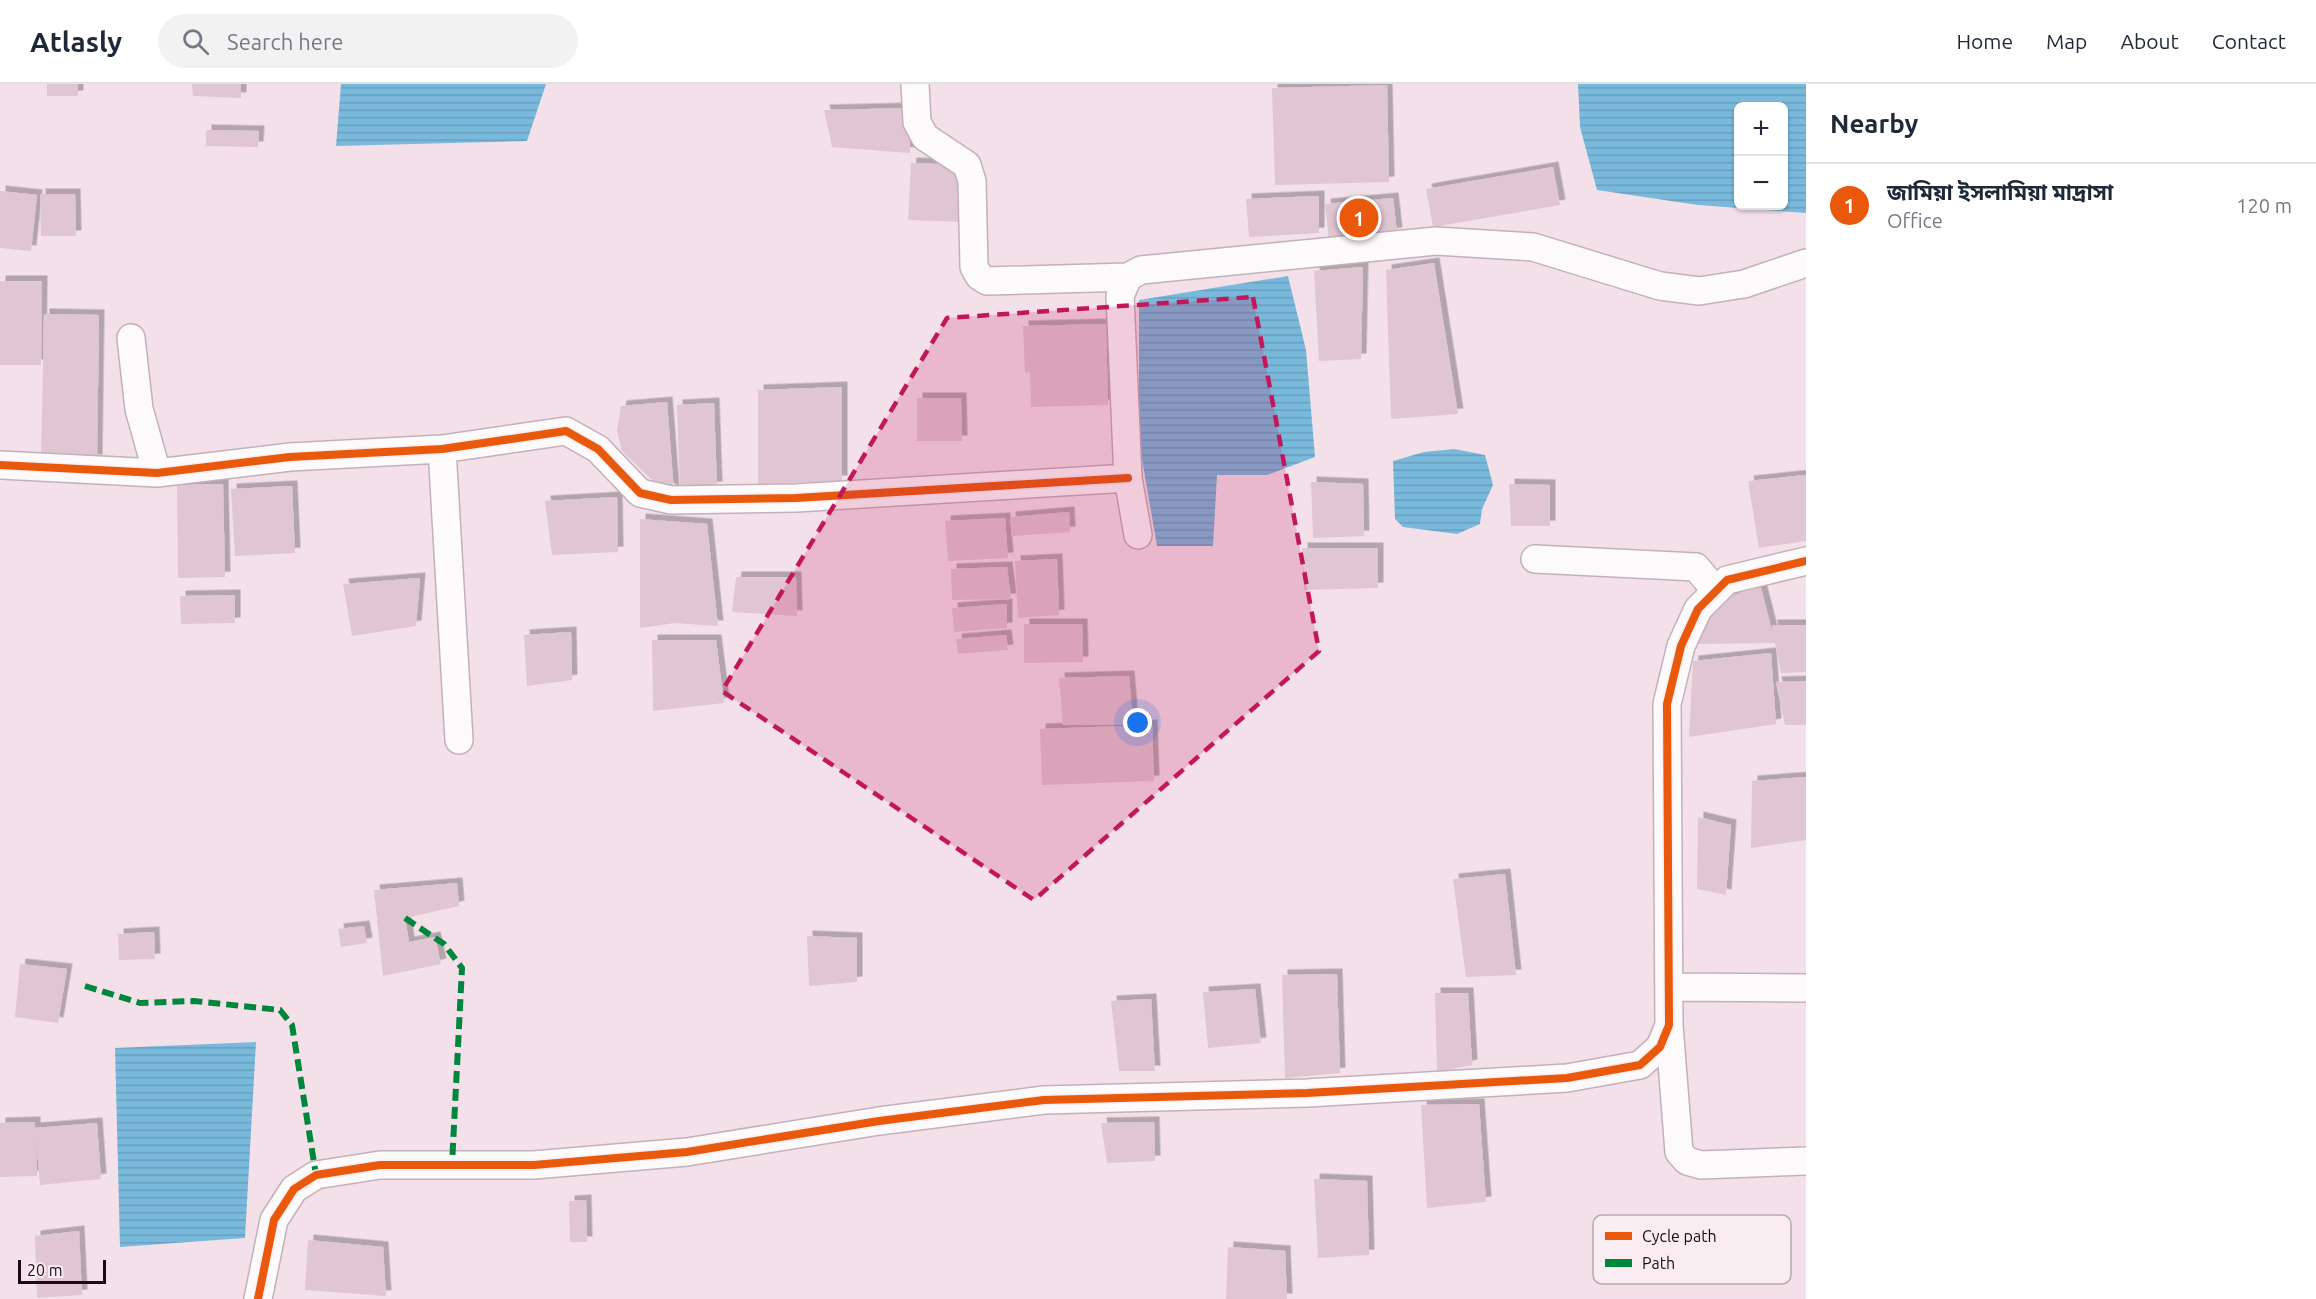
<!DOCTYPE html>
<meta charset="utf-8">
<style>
body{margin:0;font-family:Ubuntu,"Noto Sans Bengali",sans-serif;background:#f2f2f3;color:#1f2937}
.controls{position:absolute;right:18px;top:18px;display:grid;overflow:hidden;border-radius:9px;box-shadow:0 2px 4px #0004}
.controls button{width:54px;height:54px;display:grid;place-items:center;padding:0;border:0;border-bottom:2px solid #e0e1e3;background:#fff;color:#1f2937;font:30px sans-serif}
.scale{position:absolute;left:18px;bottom:15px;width:88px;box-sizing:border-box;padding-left:6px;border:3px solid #1d0913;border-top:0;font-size:16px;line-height:21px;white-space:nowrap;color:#1d0913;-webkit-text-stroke:4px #f9edf2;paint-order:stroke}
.you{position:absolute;left:1138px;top:639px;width:21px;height:21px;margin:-15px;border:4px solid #fff;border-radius:50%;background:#1a73e8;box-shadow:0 0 0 9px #1a73e833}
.badge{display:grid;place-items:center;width:39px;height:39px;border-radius:50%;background:#ea580c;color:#fff;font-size:20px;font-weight:700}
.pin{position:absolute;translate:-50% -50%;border:3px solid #fff;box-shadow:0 2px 6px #0006}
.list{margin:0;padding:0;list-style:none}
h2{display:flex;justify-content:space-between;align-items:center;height:78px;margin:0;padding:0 24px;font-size:26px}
h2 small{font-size:20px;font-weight:400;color:#747a83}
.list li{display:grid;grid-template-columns:39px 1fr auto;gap:18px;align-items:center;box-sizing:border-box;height:84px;padding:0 24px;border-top:2px solid #e0e1e3}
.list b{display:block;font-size:22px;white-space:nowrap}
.list p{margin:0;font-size:20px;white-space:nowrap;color:#747a83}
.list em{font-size:20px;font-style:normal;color:#747a83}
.icon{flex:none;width:33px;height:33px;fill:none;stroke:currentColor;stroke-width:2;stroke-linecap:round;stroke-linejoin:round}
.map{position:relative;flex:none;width:1806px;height:1215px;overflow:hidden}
header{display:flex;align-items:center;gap:36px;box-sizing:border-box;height:84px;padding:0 30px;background:#fff;border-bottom:2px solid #e0e1e3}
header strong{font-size:28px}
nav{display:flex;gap:33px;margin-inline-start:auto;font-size:21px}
.search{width:420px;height:54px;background:#f2f2f3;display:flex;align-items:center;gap:15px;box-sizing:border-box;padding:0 21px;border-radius:33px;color:#747a83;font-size:22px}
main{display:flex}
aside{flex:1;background:#fff}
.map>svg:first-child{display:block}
.water{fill:url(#water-rules);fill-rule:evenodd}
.building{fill:#e0c6d2;filter:url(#shadow)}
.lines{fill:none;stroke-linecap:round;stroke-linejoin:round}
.street-casing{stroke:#c3b0b9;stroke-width:30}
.street{stroke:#fdfafc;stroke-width:27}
.quiet{stroke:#00873e;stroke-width:6;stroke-dasharray:12 6;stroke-linecap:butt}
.cycleway-casing{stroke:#f9edf2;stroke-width:11}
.cycleway{stroke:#e8590c;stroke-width:8}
.marked{fill:#c2185b;fill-opacity:0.2;stroke:#c2185b;stroke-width:4.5;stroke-dasharray:12 8;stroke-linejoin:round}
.key{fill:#f9edf2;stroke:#b7a9af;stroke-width:1.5}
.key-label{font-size:16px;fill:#1d0913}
</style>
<header>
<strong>Atlasly</strong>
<div class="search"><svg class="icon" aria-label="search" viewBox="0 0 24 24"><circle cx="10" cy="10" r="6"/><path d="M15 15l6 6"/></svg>Search here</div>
<nav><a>Home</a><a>Map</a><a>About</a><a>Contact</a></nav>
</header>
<main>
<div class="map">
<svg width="1806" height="1215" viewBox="0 0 1806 1215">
<defs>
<pattern id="water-rules" width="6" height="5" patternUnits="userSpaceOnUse" patternTransform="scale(1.5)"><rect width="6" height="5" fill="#79badc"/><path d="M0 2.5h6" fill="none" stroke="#689fbc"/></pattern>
<filter id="shadow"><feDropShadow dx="5.5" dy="-5.5" stdDeviation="0" flood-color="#0004"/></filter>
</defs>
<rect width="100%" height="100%" fill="#f4e0e9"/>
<path class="water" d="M341,0h205l-19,57 -191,5z
M1578,0h228v129l-108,-8 -101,-15 -17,-63zM1738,22h46v100h-46z
M1288,192l18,74 9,107 -48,18h-50l-4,71h-56l-18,-104v-142z
M1454,365l31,6 8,30 -11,24 -2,15 -23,10 -54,-7 -8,-8 -2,-58 31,-9z
M256,958l-11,196 -125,9 -5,-199z"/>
<path class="building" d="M47,0h31v12h-31z
M192,0h49v14l-48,-2z
M1387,1l2,97 -114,3 -3,-97z
M910,24v45l-78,-6 -8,-37z
M206,46l53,1 -1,16 -52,-1z
M911,79l54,2 -2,57 -55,-2z
M1553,83l7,38 -127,22 -7,-38z
M0,107l37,4 -6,56 -31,-3z
M40,110h35l1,42h-35z
M1319,112v37l-70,4 -3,-38z
M1393,114l4,35 -68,7 -4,-36z
M1434,179l24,151 -67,5 -5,-149z
M1363,183l-2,92 -42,2 -5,-90z
M0,197h42l-1,84h-41z
M44,230l55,1 -2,145h-56z
M1106,240l2,81 -77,2 -1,-35 -5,1 -2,-47z
M842,303v94l-84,3v-94z
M917,314h44l1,43h-45z
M667,318l7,90 -23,-13 -29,-28 -5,-20 4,-25z
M714,319l3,84 -37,2 -3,-84z
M1806,391v66l-47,7 -11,-67z
M1311,398l52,2 1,52 -51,2z
M223,400l2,93 -47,1 -1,-93z
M1509,400l41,1v41h-39z
M292,402l3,67 -60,3 -4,-67z
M617,413l1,55 -66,3 -7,-54z
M1069,428l1,20 -58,4 -2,-19z
M1005,434l3,40 -60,3 -3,-40z
M640,435l67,5 11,102 -43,-3 -35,5z
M1302,464h76v40l-74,2z
M1057,475l2,56 -41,3 -3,-57z
M1007,483l4,32 -59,1 -1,-31z
M736,493h60l1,39 -65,-4z
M420,494l-4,48 -64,10 -9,-52z
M1760,500l13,51 -1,-10h34v47l-25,1 -6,-30 -83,1 21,-31 20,-17z
M235,511v28l-54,1 -1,-28z
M1007,520v24l-53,4 -2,-24z
M1024,540h58l1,38 -59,1z
M571,548l1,48 -45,6 -3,-51z
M1006,551l2,15 -50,4 -2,-15z
M652,556h64l8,63 -71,8z
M1771,569l5,71 -87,13 4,-76z
M1129,592l4,48 -70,1 -4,-47z
M1806,597v44h-21l-9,-43z
M1152,641l2,56 -112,4 -2,-56z
M1806,693v63l-55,8 1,-67z
M1698,733l33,8 -5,70 -29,-6z
M1505,790l11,101 -50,2 -13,-98z
M457,799l2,23 -54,12 4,24 26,-5 6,27 -58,12 -9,-86z
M364,842l3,17 -26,4 -3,-18z
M154,848l1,27 -36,1 -1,-26z
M807,852l50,2v44l-48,4z
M20,880l47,5 -9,54 -43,-6z
M1337,890l3,99 -55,5 -3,-103z
M1255,905l6,54 -53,5 -5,-56z
M1435,909h33l4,72 -35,7z
M1151,915l4,72h-36l-8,-70z
M1479,1020l7,98 -59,6 -6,-103z
M35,1038v6l62,-5 4,56 -61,6 -4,-48 1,39 -37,1v-54z
M1154,1038l1,39 -48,2 -6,-40z
M1314,1095l53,2 2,74 -51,3z
M586,1116l1,42h-17l-1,-41z
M79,1147l3,64 -45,3 -2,-62z
M308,1156l75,7 3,49 -81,-6z
M1228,1163l57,4 2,48h-61z"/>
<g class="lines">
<defs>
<path id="street" d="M915,0l2,38 8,15 42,28 5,16 2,86 5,9 8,5 141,-4 13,-7 295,-29 97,6 127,39 39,5 45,-7 62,-21
M1128,193l-8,19 8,182 10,57
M131,254l8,71 18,64
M442,365l17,291
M0,381l157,8 133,-16 152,-8 124,-18 32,18 42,44 31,7 125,-2 332,-20
M1535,475l161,8 20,24
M1669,903l137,1
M1669,941l10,127 8,9 14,4 105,-4
M258,1215l16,-79 20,-31 22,-14 64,-10h154l153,-13 192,-31 165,-21 263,-7 260,-15 73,-13 20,-18 9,-22 -2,-321 14,-58 17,-37 29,-29 79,-19"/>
</defs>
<use href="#street" class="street-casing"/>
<use href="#street" class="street"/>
<path class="quiet" d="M405,834l39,26 18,24 -10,197
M85,902l55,17 54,-2 86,9 12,15 24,150"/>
<defs>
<path id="cycleway" d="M0,381l157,8 133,-16 152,-8 124,-18 32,18 42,44 31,7 125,-2 332,-20
M258,1215l16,-79 20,-31 22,-14 64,-10h154l153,-13 192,-31 165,-21 263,-7 260,-15 73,-13 20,-18 9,-22 -2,-321 14,-58 17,-37 29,-29 79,-19"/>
</defs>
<use href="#cycleway" class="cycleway-casing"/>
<use href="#cycleway" class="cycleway"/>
</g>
<path class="marked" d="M1253,213l66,354 -285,249 -312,-209 225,-373z"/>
<rect x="1593" y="1131" width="198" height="69" rx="9" class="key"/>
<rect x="1605" y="1148" width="27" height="8" fill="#e8590c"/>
<rect x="1605" y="1175" width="27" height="8" fill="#00873e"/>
<g class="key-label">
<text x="1642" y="1158">Cycle path</text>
<text x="1642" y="1185">Path</text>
</g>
</svg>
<div class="controls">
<button>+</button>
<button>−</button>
</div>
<div class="scale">20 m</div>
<div class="you"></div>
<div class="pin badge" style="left:1359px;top:134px">1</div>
</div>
<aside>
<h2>Nearby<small></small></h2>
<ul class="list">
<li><span class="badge">1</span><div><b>জামিয়া ইসলামিয়া মাদ্রাসা</b><p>Office</p></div><em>120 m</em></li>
</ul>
</aside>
</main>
